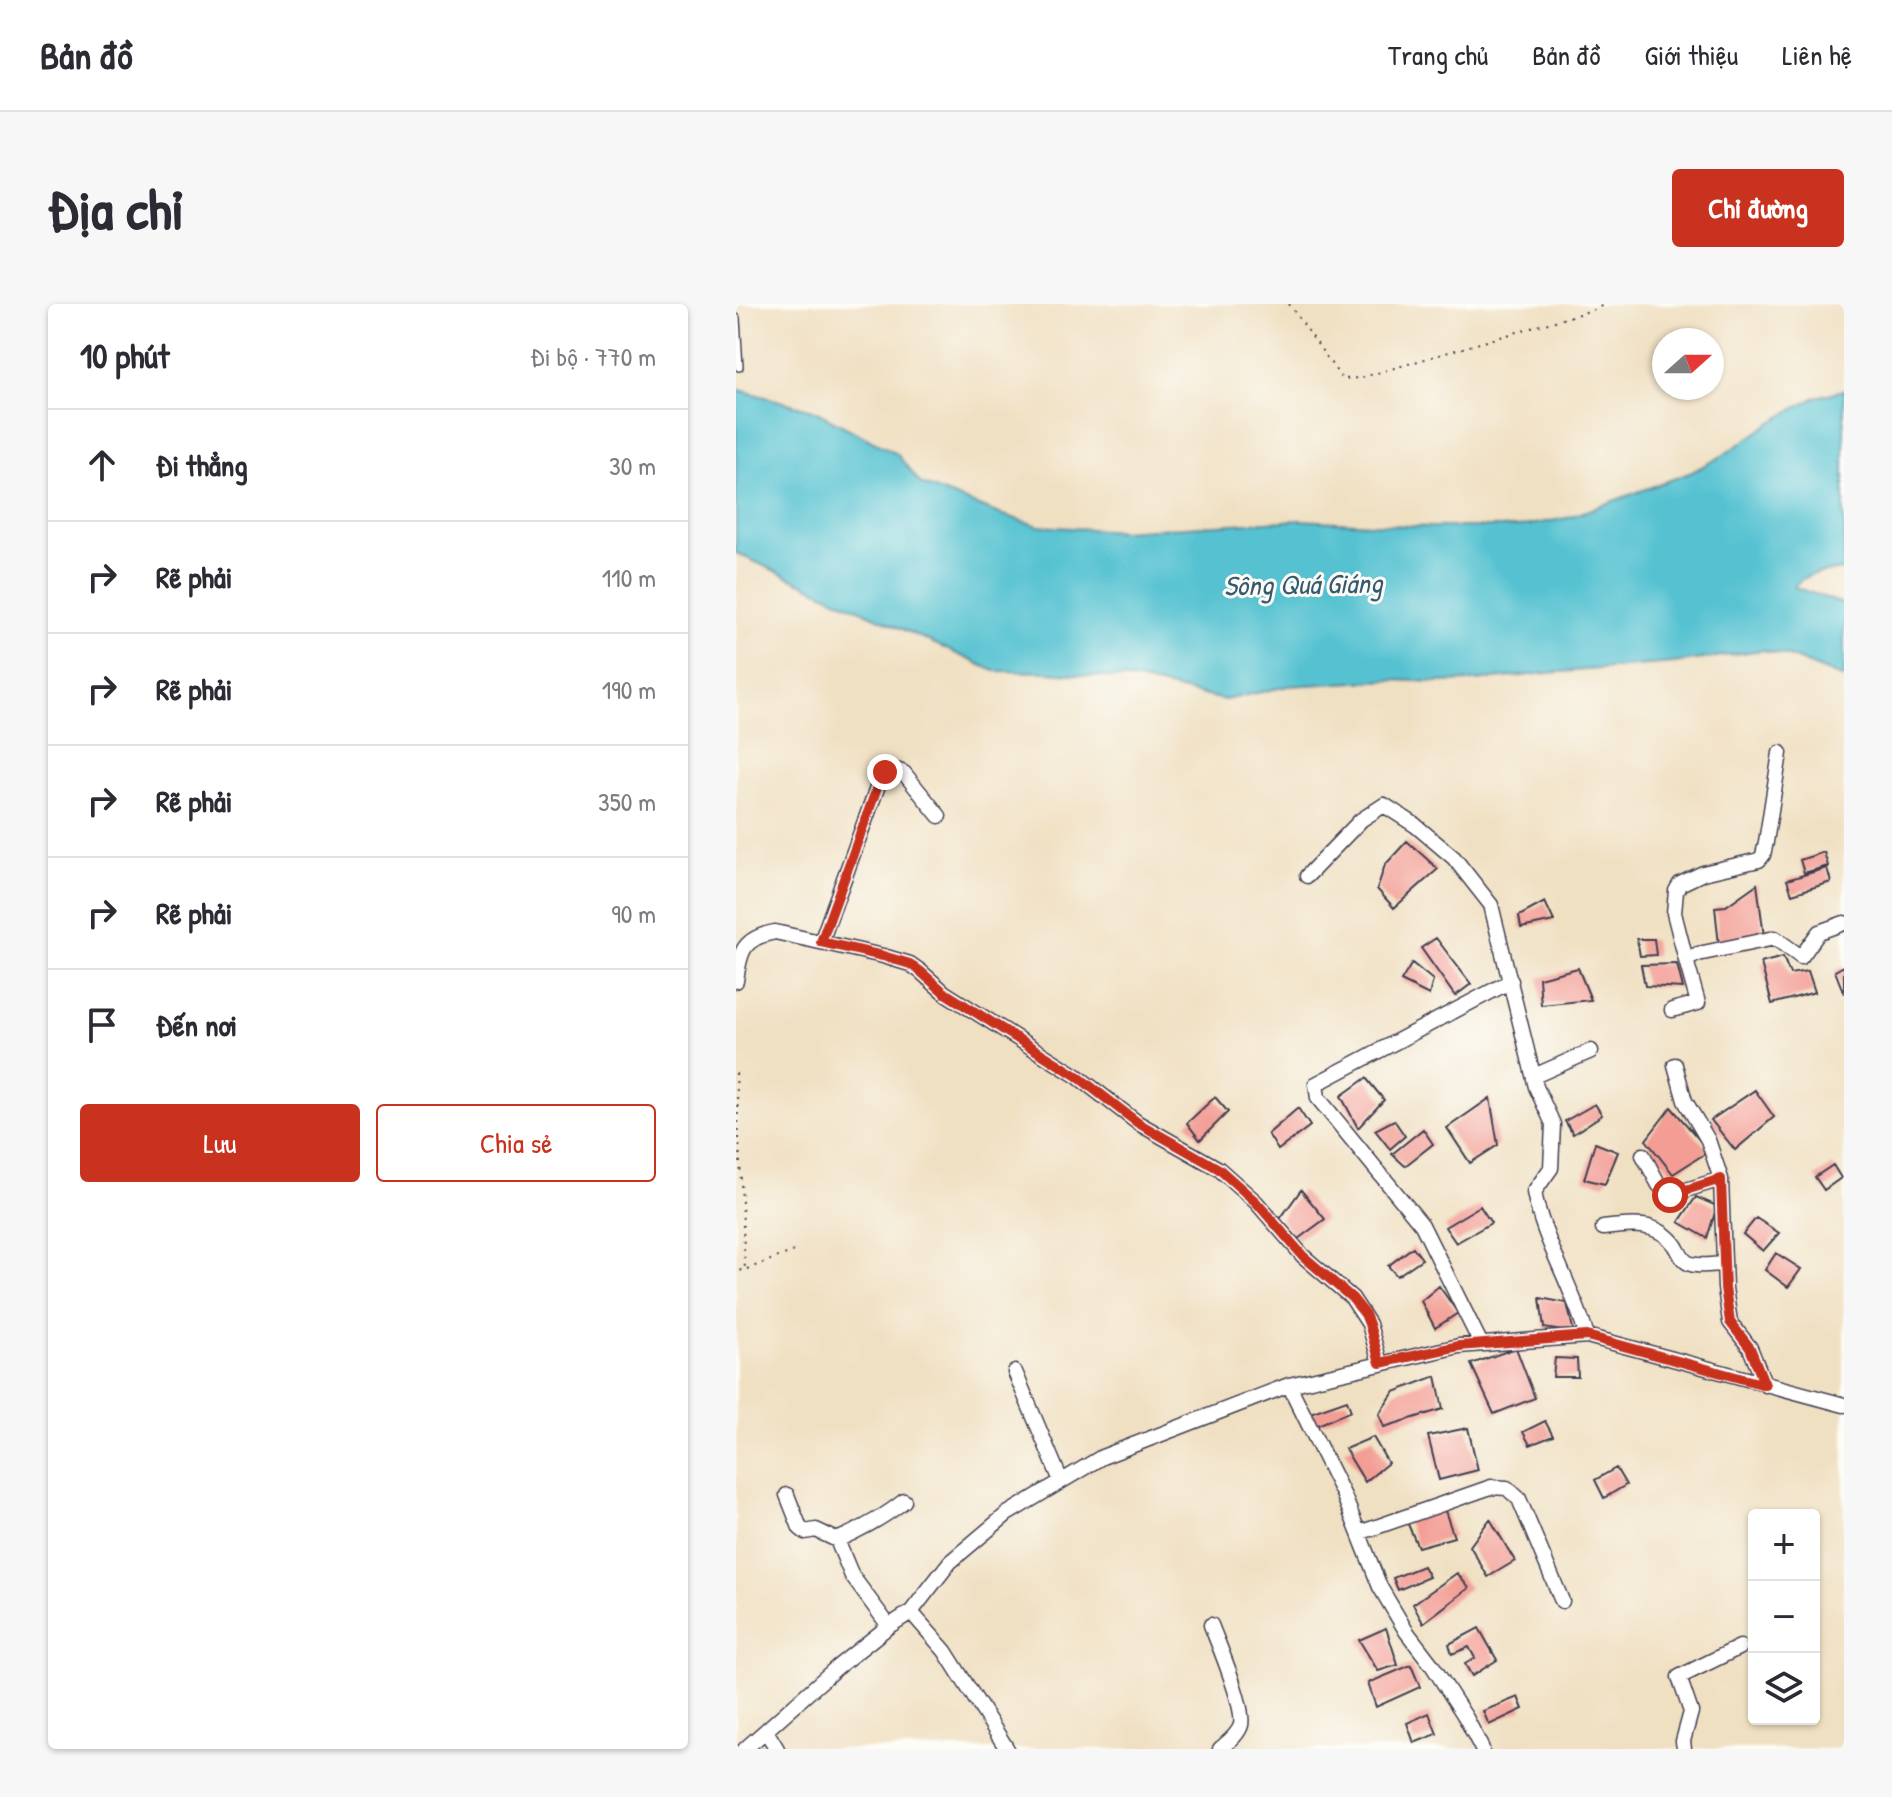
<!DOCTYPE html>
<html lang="vi">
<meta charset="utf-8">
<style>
body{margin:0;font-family:"Patrick Hand",sans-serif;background:#f7f7f7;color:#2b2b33}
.controls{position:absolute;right:24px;bottom:24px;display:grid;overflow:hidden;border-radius:8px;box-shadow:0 2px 6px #0004}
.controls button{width:72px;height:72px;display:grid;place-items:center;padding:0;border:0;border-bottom:2px solid #e1e1e2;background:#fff;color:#2b2b33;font:40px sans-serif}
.compass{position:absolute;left:916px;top:24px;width:72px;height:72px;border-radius:50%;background:#fff;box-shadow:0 2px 6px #0004;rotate:69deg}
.stop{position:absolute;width:24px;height:24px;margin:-18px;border:6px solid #c8321e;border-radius:50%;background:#fff}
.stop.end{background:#c8321e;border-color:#fff;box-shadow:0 2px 8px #0008}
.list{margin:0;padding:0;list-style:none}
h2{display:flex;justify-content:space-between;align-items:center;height:104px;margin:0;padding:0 32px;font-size:34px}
h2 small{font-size:26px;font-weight:400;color:#7c7c81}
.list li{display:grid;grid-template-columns:52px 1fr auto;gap:24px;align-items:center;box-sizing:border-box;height:112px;padding:0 32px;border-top:2px solid #e1e1e2}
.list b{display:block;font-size:30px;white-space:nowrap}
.list em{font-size:26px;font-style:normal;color:#7c7c81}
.actions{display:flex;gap:16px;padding:24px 32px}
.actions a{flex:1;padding:18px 0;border:2px solid #c8321e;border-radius:8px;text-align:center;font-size:28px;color:#c8321e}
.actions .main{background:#c8321e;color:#fff}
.icon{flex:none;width:44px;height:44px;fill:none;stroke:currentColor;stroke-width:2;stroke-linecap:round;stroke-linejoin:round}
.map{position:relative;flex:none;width:1108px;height:1445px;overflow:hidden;border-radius:8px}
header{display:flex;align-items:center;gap:48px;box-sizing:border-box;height:112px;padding:0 40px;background:#fff;border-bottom:2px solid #e1e1e2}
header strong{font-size:38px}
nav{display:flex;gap:44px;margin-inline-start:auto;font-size:28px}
.intro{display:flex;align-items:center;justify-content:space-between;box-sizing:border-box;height:192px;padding:0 48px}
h1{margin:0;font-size:56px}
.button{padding:20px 36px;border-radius:8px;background:#c8321e;color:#fff;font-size:28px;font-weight:700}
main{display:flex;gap:48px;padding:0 48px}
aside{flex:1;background:#fff;border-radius:8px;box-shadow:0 2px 6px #0004}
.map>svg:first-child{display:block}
.water{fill:#57c2d1;stroke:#3c7286;stroke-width:2}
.building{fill:#f39d94}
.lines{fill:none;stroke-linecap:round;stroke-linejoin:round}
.lane-casing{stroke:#413e4f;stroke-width:10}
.street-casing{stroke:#413e4f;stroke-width:17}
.path{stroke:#413e4f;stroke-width:2;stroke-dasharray:2 6;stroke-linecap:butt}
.lane{stroke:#fff;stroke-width:7}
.street{stroke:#fff;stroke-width:14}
.route{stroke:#c8321e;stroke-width:10}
.labels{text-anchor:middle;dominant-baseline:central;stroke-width:6;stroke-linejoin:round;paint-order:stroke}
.water-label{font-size:28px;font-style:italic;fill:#355a70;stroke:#fdfcf7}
</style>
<header>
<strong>Bản đồ</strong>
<nav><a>Trang chủ</a><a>Bản đồ</a><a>Giới thiệu</a><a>Liên hệ</a></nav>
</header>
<div class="intro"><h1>Địa chỉ</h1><a class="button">Chỉ đường</a></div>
<main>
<aside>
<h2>10 phút<small>Đi bộ · 770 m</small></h2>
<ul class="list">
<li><svg class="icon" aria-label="ahead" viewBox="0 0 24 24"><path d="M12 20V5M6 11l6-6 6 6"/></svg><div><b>Đi thẳng</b></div><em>30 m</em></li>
<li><svg class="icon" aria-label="right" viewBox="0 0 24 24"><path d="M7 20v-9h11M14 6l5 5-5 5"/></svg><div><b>Rẽ phải</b></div><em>110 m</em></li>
<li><svg class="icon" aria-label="right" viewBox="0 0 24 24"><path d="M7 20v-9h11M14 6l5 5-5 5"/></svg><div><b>Rẽ phải</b></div><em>190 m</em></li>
<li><svg class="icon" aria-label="right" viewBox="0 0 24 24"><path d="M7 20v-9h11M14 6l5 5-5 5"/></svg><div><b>Rẽ phải</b></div><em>350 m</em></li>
<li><svg class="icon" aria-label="right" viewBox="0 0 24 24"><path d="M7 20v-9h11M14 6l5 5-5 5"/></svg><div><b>Rẽ phải</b></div><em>90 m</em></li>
<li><svg class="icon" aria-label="arrive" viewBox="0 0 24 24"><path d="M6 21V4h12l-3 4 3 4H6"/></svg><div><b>Đến nơi</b></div></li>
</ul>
<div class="actions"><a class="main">Lưu</a><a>Chia sẻ</a></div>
</aside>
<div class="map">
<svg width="1108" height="1445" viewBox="0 0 1108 1445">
<rect width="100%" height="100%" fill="#fdfcf7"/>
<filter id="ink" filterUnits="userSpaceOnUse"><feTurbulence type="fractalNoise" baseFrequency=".0125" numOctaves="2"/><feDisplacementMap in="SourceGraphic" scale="16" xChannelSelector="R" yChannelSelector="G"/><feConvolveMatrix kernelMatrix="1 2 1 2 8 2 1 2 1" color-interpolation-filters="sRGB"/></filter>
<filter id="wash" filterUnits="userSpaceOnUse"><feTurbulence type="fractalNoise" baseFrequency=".006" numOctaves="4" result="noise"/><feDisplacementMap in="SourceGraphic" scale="32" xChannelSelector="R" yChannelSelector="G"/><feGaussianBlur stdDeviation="1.8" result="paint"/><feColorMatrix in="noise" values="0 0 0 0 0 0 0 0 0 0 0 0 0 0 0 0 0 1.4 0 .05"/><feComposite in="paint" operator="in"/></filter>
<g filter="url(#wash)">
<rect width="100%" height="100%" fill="#f0e0c2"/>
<path class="water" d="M0,85l77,21 84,44 24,30 76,29 42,13 82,5 179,-11 128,7h91l48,-9 125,-46 30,-16 51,-35 43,-24 28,-7v180c-17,2 -40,2 -50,17l50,17v74l-55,-22 -27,-6 -88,13 -126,10 -72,8 -40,1 -46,-2 -102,6 -63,14 -88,-20 -88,-8 -55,-1 -258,-118z"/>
<g id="blocks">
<path class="building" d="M671,537l31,28 -44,39 -17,-19 8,-24z
M1088,548l4,14 -24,7 -4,-13z
M1091,564l4,14 -39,12 -5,-14z
M1021,580l7,52 -45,9 -4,-38 11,-1z
M809,598l9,19 -33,7 -2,-12z
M700,634l35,46 -16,12 -34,-48z
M901,635h17l2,16 -16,1z
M1047,653l7,17 18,-3 7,21 -43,12 -11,-41z
M676,659l21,17 -4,15 -28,-14z
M941,660l6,24 -38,-2 -4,-21z
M1108,662v28l-9,-23z
M842,664l13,32 -50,5 -2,-27z
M630,774l18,22 -26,28 -17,-32z
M1019,786l19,27 -39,33 -24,-30z
M479,793l13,15 -28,28 -13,-17z
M754,794l8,47 -28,18 -23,-35z
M859,800l7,11 -29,19 -8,-13z
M935,803l38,44 -36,23 -27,-34z
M562,804l12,18 -32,24 -10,-16z
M658,816l11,16 -15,13 -15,-19z
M687,825l10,15 -28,22 -13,-12z
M859,839l23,9 -13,32 -21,-5z
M1097,861l8,13 -17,12 -9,-13z
M565,886l24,29 -27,20 -18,-20z
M960,893l21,9 -10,32 -28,-16z
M744,902l11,17 -35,20 -11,-16z
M1020,914l23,15 -16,18 -20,-17z
M677,943l9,12 -25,17 -9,-10z
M1040,949l25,16 -13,18 -23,-17z
M703,982l19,27 -23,15 -14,-27z
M804,994l27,5 7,30 -30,-5z
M780,1044l19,50 -41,16 -23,-50z
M819,1054l22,1 1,18h-25z
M700,1072l7,33 -59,18 -5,-13 15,-22z
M611,1096l4,11 -38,16 -6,-13z
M809,1117l8,15 -23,9 -7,-13z
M732,1124l10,42 -39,10 -11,-44z
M637,1133l15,26 -23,19 -20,-33z
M880,1164l10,17 -22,13 -9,-18z
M708,1204l10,29 -36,10 -11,-25z
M754,1215l25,42 -27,16 -18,-31z
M687,1262l6,11 -31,13 -5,-12z
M721,1269l12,15 -46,35 -10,-19z
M650,1324l12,37 -20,6 -19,-31z
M743,1324l18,32 -25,16 -7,-12 10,-6 -6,-11 -17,7 -3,-10z
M675,1361l9,22 -44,20 -8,-24z
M782,1393l5,12 -34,16 -6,-14z
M693,1409l8,21 -23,9 -7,-20z"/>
</g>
</g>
<g filter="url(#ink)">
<use href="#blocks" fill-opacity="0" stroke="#413e4f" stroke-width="2"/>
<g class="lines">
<defs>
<path id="lane" d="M0,14l3,49"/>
<path id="street" d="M571,572l54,-56 23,-15 31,20 39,33 37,47 45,182 17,37 -2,44 -17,24c7,38 26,72 40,108 5,11 9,24 13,36
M85,638l60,-165c7,-8 13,-9 23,-4l35,43
M950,656l-12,-47 2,-22 4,-7 23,-11 56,-13 4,-5 3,-13 14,-89
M0,677c4,-30 7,-43 39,-49l108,24 27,8 10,7 25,22 132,83 61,47 81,46 37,33 47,54 49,42 17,26 11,39
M936,706l26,-7 -12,-43 12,-6 77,-16 26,19 18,-25 25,-9
M939,761l10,36 23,39 13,39 4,109 5,34 20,26 15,37
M798,772l57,-25
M907,851l16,30 11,10 51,-16
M867,924c28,-4 54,-7 72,17 5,7 7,17 16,19 10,3 23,0 33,0
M745,1040l-59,-119 -104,-127 -2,-14 195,-103
M279,1068l46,109
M553,1081l55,111 36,91 26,44 26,34 34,53 16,31
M51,1191l13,33 5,4 11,-2 21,10 15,36 37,50
M623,1229l132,-46 16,1 12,11 43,102
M101,1236c25,-11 46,-22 67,-39
M175,1308l34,39 62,98
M475,1321c8,21 34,81 30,100 -3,10 -13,17 -21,24
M30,1427l11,18
M9,1445l91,-81 53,-42 22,-14 39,-50 57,-48 95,-57 187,-72 170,-39 128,-10 257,69
M948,1445l-1,-8 8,-29 -12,-35 61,-30"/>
</defs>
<use href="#lane" class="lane-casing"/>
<use href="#street" class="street-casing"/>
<path class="path" d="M553,0l53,75 18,-1 236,-69 9,-5
M0,769l9,197 -9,1
M11,965l50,-19"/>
<use href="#lane" class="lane"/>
<use href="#street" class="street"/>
</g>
</g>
<g class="lines" filter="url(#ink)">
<path class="route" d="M149,468l-4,5 -60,165 62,14 27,8 10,7 25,22 132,83 61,47 81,46 37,33 47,54 49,42 13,16 4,10 11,39 79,-17 128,-10 178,49 -15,-37 -20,-26 -5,-34 -4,-109 -51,16"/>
</g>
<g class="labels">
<g class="water-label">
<text transform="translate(567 280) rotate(-1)">Sông Quá Giáng</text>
</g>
</g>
</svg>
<div class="controls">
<button>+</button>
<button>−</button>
<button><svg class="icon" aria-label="layers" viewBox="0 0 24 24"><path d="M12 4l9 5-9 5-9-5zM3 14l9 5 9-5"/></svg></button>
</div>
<svg class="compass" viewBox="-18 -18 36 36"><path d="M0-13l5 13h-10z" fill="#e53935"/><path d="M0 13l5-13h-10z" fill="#7c7c81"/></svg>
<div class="stop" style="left:934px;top:891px"></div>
<div class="stop end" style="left:149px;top:468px"></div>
</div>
</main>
